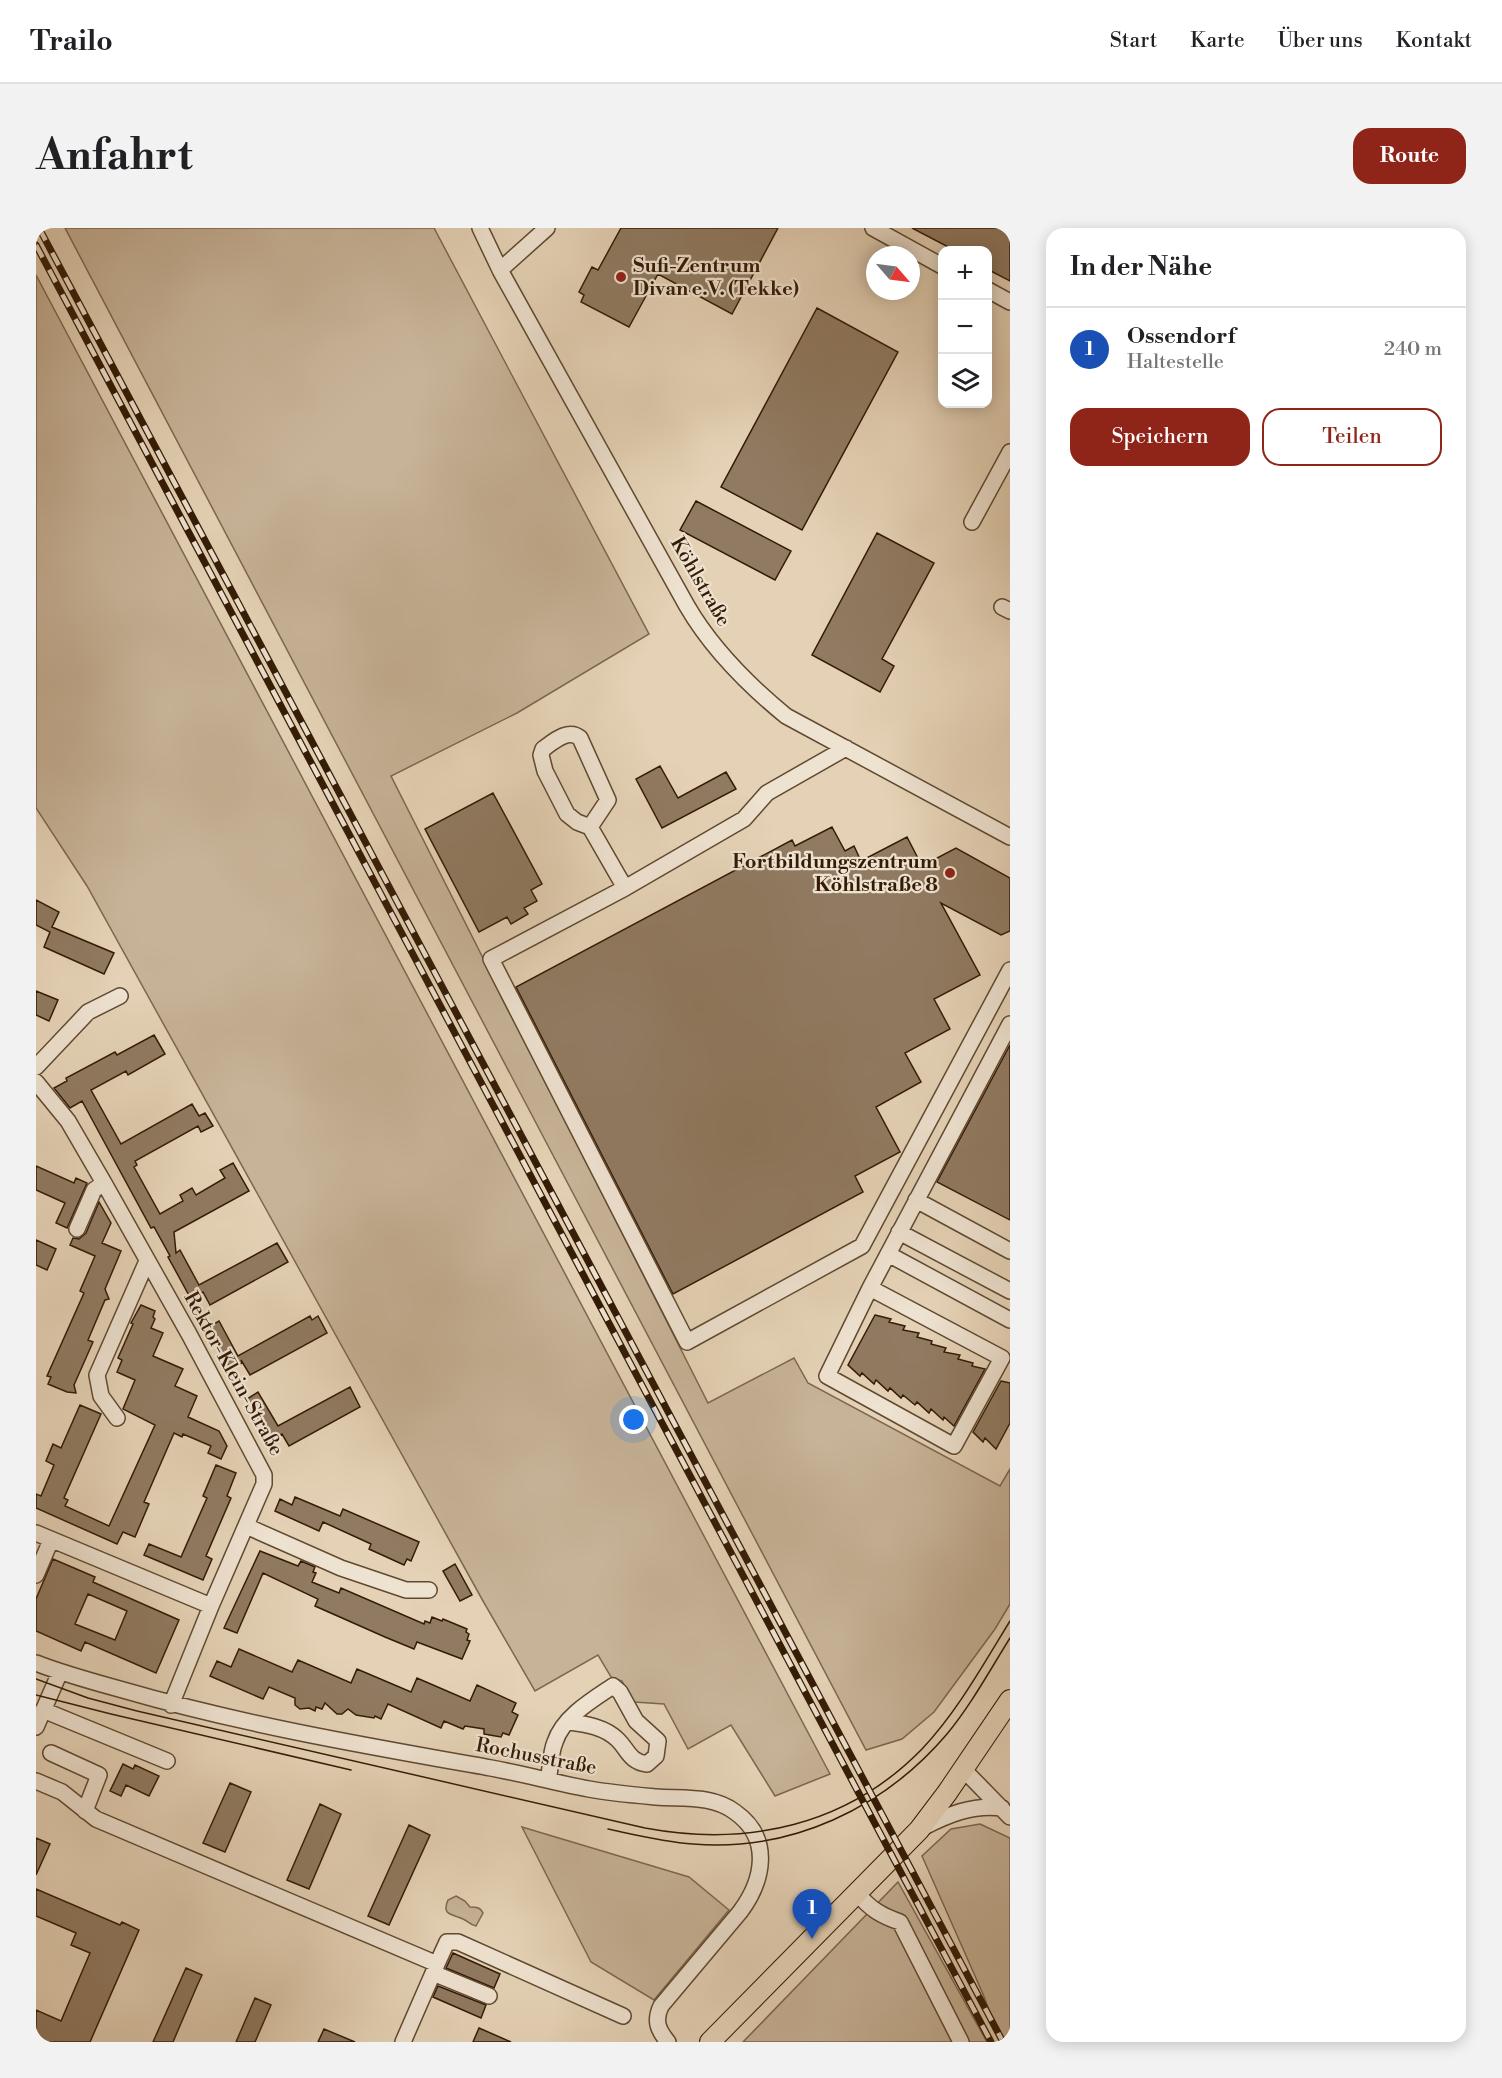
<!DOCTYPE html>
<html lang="de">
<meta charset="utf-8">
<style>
body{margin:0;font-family:"Libre Bodoni",serif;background:#f2f2f2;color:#202124}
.controls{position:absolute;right:18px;top:18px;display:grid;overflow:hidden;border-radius:12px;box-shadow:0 3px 15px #0003}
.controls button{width:54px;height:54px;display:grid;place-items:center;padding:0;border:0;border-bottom:2px solid #e0e0e0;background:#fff;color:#202124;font:30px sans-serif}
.compass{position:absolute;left:830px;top:18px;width:54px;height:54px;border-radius:50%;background:#fff;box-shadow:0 3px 15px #0003;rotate:118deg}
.you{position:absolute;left:598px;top:1192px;width:21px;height:21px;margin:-15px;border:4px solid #fff;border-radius:50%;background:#1a73e8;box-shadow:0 0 0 9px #1a73e833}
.badge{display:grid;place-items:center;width:39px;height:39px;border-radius:50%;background:#8f2418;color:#fff;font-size:20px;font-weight:700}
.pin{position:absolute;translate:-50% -50px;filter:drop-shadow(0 2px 3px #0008)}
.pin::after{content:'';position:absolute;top:32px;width:21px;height:18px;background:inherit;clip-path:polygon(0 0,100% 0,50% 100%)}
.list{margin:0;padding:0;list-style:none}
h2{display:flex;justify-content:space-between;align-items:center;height:78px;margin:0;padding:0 24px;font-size:26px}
h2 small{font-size:20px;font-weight:400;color:#757577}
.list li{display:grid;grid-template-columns:39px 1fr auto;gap:18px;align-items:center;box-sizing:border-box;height:84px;padding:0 24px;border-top:2px solid #e0e0e0}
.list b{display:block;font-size:22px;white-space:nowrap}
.list p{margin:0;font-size:20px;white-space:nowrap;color:#757577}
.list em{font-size:20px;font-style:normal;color:#757577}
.actions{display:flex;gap:12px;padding:18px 24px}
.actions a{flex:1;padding:14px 0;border:2px solid #8f2418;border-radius:18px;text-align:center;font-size:21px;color:#8f2418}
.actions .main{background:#8f2418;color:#fff}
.icon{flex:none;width:33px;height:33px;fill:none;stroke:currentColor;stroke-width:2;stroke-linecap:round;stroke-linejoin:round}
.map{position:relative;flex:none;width:974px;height:1814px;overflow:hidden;border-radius:18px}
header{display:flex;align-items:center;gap:36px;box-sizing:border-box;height:84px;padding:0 30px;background:#fff;border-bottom:2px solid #e0e0e0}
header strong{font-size:28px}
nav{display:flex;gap:33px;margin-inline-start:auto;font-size:21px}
.intro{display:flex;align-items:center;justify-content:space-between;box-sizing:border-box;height:144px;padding:0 36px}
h1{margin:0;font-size:42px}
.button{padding:15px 27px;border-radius:18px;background:#8f2418;color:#fff;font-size:21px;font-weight:700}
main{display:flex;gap:36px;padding:0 36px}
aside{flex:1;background:#fff;border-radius:18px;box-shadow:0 3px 15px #0003}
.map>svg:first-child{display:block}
.green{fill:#c7b398;stroke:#7d674e;stroke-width:1.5}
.building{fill:#907a61;stroke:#331b05;stroke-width:1.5;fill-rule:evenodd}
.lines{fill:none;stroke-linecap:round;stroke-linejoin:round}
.minor-casing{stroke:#604931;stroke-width:18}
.major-casing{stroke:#331b05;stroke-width:22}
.minor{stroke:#eee2d0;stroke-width:15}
.major{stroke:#e5d2b6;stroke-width:20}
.tram{stroke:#331b05;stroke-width:1.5}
.rail-casing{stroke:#331b05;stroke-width:7}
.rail{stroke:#eee2d0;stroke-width:4.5;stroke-dasharray:14;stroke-linecap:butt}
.poi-dot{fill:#8f2418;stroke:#eee2d0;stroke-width:2}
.labels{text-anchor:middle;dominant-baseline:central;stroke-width:4.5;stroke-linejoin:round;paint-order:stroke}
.poi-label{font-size:20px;font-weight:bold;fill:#331b05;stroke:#eee2d0;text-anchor:start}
.street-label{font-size:20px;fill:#331b05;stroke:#eee2d0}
</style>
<header>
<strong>Trailo</strong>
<nav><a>Start</a><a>Karte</a><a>Über uns</a><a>Kontakt</a></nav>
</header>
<div class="intro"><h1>Anfahrt</h1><a class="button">Route</a></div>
<main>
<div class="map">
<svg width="974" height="1814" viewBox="0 0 974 1814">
<rect width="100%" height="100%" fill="#e5d2b6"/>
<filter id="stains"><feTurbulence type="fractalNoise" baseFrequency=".00333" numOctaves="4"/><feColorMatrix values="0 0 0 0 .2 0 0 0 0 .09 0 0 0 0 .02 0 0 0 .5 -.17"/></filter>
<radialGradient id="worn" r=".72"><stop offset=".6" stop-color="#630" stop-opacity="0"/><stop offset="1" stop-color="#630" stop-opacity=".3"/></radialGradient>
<path class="green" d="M29,0h369l215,406 -132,79 -126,63 317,627 86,-45 14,25 192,103 10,-17v135l-15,25 -61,83 -32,27 -36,11z
M0,47l794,1499 -55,22 -44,-71 -43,24 -24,-45 -30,-2 -12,-21 -11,-4 -13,-22 -63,36 -52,-90 -396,-715 -51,-78z
M944,1596l30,14v204h-9l-18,-48 -61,-138 29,-27z
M486,1599l167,50 40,33 -75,90 -63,-38z
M862,1654l89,160h-244z
M420,1668l9,5 5,6c6,0 10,0 13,6l-7,13c-6,-1 -8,-5 -13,-7 -10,-5 -22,-3 -15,-19z"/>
<path class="building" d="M585,0h157l-46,86 -74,-40 -29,53 -48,-25 3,-7 -5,-3 13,-25 6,3z
M876,0h98v53l-23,-12v-19h-33z
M781,80l81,44 -96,178 -81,-43z
M660,273l95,50 -16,29 -95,-50z
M841,305l57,30 -52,96 12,7 -14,26 -68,-37z
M624,538l18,32 48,-26 10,17 -74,39 -26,-49z
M457,565l49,91 -11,6 6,11 -13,7 4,6 -17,10 -4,-7 -28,15 -54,-103z
M796,599l13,24 9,-5 7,15 46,-24 15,29 34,-18 54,30v53l-9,4 -60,-32 39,72 -46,24 16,30 -45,24 16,29 -45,25 24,45 -45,24 8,16 -190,102 -157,-307 276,-147 3,6z
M0,672l23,12 -7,15 62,26 -10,21 -60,-27 6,-15 -14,-7z
M0,763l22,9 -9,21 -13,-6z
M118,807l11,19 -37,21 -2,-4 -35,19 30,54 71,-40 7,12 6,-3 8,13 -12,6 -3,-6 -63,35 2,4 -3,2 26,47 23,-13 -3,-6 12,-7 4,7 29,-17 -5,-8 13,-7 16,28 -75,41 2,21 4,-3 19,35 78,-42 11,19 -78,43 -7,-13 -12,7 -23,-42 2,-1 -16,-29 -3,1 -69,-127 -12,7 -16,-20 13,-7 -1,-3 49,-26 2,3z
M974,817v175l-73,-38z
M0,938l38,17 2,-5 11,5 -20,45 -11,-5 9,-20 -29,-13z
M63,974l12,21 -9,20 19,8 -16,38 4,10 -4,1 -17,40 5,2 -19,43 2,8 -9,-1 -19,-8 3,-7 -4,-1 37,-83 -4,-2 15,-35 -25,-11 3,-7 6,1 7,-6z
M0,1012l20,9 -9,21 -11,-5z
M105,1077l14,6 -2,6 2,2 -4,9 12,5 -10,23 30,13 -8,17 22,10 -9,21 31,14 8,15 -6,13 -13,-6 3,-7 -28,-12 -1,3 -8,-4 -30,69 5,2 -14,33 -12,-5 -6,12 -81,-36v-14l5,2 13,-31 -8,-4 7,-17 8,4 19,-43 21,9 -37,84 4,2 -3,6 44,20 46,-101 -32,-16 12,-29 -18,-8 5,-12 -4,-2 15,-34 -2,-1z
M839,1087l16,4 -2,3 16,4 -2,4 16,3 -2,4 15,4 -1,3 15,4 -2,4 16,3 -2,4 15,4 -1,3 13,3 -31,57 -10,-9 -1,3 -12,-11 -2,4 -12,-11 -2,3 -12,-10 -2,3 -11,-10 -2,3 -12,-11 -2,4 -12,-11 -2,3 -12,-11z
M274,1088l2,4 6,-4 9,17 -77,42 -9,-15 1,3 -11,7 -24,-42 12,-7 19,35z
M965,1153l9,2v40l-14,26 -11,-11 -2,4 -10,-10z
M314,1159l10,20 -71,39 -7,-12 -12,6 -23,-41 11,-7 20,34z
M180,1237l20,8 -9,23 4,2 -25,58 6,3 -9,21 -59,-25 5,-11 32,13 26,-59 -4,-2z
M259,1269l45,19 3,-7 76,33 -8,19 -4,-2 -3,6 -35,-16 2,-5 -48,-22 -4,9 -44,-20 5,-12 12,6z
M224,1323l38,15 3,-5 14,6 -2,5 3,1 -4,9 27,11 2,-5 83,36 1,-3 5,2 2,-6 10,4 1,-2 24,10 -1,3 3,2 -2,6 3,1 -8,18 -45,-17 -3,7 -29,-12 -70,-31 3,-7 -55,-26 -26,60 -13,-5z
M17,1331l42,18 -2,5 86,38 -23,53 -71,-31 -4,9 -45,-20v-32zM52,1366l39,17 -12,29 -40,-16z
M419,1336l17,31 -12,6 -17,-30z
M203,1421l53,23 6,-12 53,23 6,-14 54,23 6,-14 53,23 7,-16 39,18 -4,9 6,3 -9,20 -6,-2 -2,4 -17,-3v-5l-19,-3 -2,3 -19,-8 -3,7 -53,-24 -7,15 -6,-3 -1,2 -18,-3 -8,-6 -6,5h-5l-12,-11 -3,6 -6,-2 -1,4 -6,-3 -9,1 -5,-4v-7l-26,-11 -6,12 -53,-23 7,-15 14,6z
M87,1536l10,5 2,-4 24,11 -10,20 -23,-11 -5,11 -11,-5z
M194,1555l21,9 -26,60 -22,-9z
M284,1576l21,10 -32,75 -22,-9z
M373,1597l21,10 -41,90 -21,-9z
M0,1610l14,6 -14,31z
M0,1661l84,36 2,-3 17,8 -49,112h-54v-32l25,11 29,-68 -19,-8 5,-12 -40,-17z
M417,1725l47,21 -6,14 -48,-20z
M150,1740l16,7 -5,11 -24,56h-20z
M402,1758l48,19 -5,13 -48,-21z
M219,1770l16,7 -16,37h-19z
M443,1800l32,14h-38z
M288,1801l31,13h-37z"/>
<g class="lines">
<defs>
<path id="minor" d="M444,0l20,42 187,336c25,43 60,78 99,110l224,121
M837,0l69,38
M464,42l47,-42
M952,62l22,12
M936,294l38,-70
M966,379l8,4
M810,520l-79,45 -23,26 -119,69 -134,71 196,383 175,-96 148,-276
M554,599l18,-27 -28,-62c-12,-10 -27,4 -37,11l-2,6 4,16 22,43 10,8 13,5 35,61
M0,839l52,-55 32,-16
M0,854l32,39 36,62 85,151 75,141v9l-53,122 -40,99
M880,972l94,51
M41,1001l17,-39 10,-7
M863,1004l111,59
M852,1026l122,66
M834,1060l132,70 -48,88 -127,-70 43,-88 140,-264
M81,1190l-16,-22 -4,-21 50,-114
M210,1298l95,42 65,22h23
M0,1305l175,73
M0,1347l15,-35
M0,1435c28,11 58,19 87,27 121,35 244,56 368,78 33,6 65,15 98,21 22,4 45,6 67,8 27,2 57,-2 79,15 37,26 29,68 5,100l-79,94c-7,15 -3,24 7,36
M7,1482l124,51
M0,1499l24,-55
M15,1525l48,22 -14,36
M927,1541l47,48
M512,1552c3,-12 2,-26 7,-38 8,-25 37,-42 58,-56l7,6 16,29 22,20 -2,15 -9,8c-17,-2 -19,-14 -29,-24 -13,-13 -32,-16 -49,-18
M0,1553l26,11 34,27 341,145 -34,78
M886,1600c25,-13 51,-24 80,-20
M822,1666c12,15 24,22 42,28l61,120
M401,1736l10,-22h11l165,74
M397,1745l56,23"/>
<path id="major" d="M674,1814l209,-212 28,-37 63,-93"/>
</defs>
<use href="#minor" class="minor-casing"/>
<use href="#major" class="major-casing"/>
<use href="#minor" class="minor"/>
<use href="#major" class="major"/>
<path class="tram" d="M0,1451l52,19 49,13 508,117c102,19 202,-2 277,-79 35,-37 61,-84 88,-128
M0,1467l75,19 240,56
M572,1601c28,6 56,13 85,15 99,8 191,-36 254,-110 24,-29 43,-64 63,-96"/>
<defs>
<path id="rail" d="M3,0l964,1814
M0,17l955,1797"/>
</defs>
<use href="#rail" class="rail-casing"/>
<use href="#rail" class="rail"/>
</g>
<g class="poi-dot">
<circle cx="585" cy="49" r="6"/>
<circle cx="914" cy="645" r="6"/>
</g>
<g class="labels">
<g class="poi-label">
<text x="597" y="38">Sufi-Zentrum<tspan x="597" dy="23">Divan e.V. (Tekke)</tspan></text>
<text x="902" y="634" text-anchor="end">Fortbildungszentrum<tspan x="902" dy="23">Köhlstraße 8</tspan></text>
</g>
<g class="street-label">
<text transform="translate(664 354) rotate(60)">Köhlstraße</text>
<text transform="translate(197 1146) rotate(61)">Rektor-Klein-Straße</text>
<text transform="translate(500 1529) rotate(11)">Rochusstraße</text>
</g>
</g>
<rect width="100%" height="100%" filter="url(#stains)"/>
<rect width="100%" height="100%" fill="url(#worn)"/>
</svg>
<div class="controls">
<button>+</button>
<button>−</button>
<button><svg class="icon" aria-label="layers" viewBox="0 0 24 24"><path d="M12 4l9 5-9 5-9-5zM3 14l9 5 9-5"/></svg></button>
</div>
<svg class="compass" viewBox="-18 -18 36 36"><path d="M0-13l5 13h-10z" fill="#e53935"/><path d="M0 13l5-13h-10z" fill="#757577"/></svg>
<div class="you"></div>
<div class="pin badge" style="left:776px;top:1711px;background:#1a4fb4">1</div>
</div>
<aside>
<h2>In der Nähe<small></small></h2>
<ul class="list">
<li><span class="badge" style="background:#1a4fb4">1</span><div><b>Ossendorf</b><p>Haltestelle</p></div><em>240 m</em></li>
</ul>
<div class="actions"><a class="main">Speichern</a><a>Teilen</a></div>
</aside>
</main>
